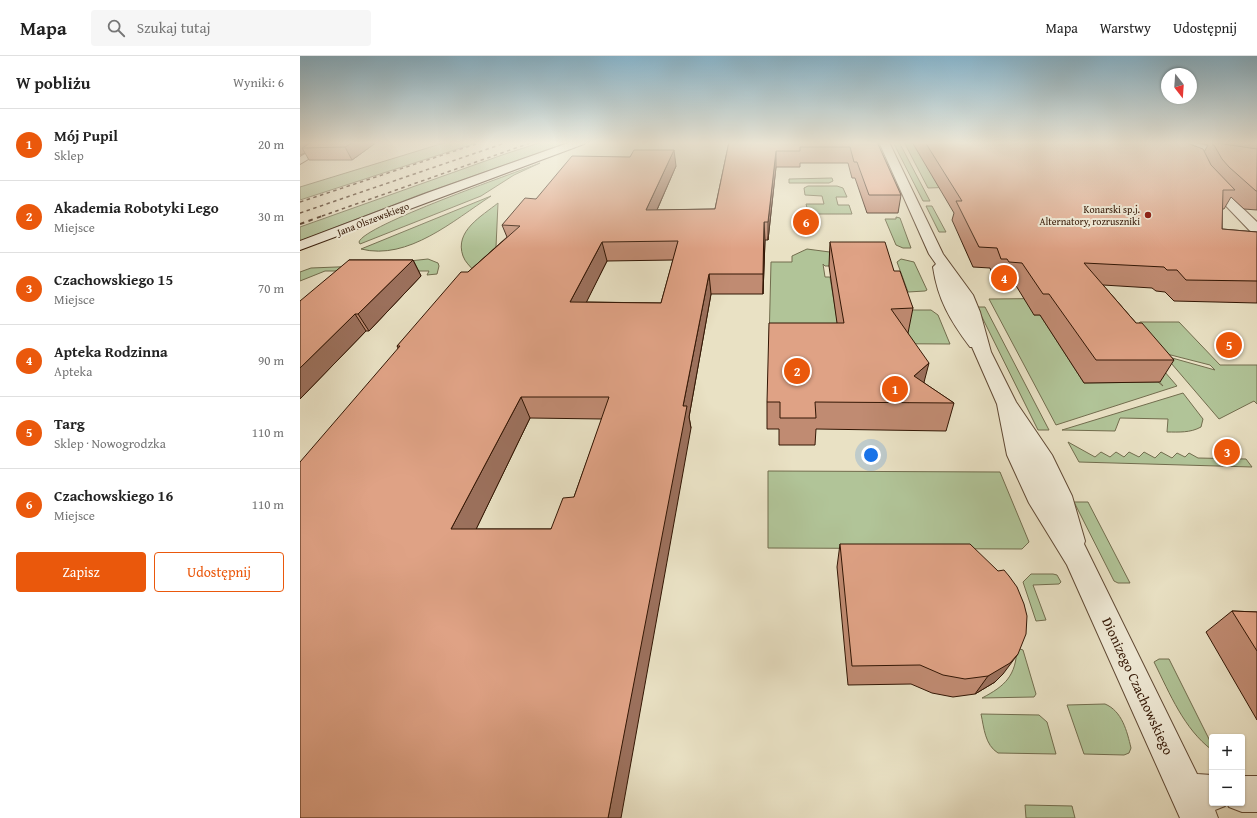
<!DOCTYPE html>
<html lang="pl">
<meta charset="utf-8">
<style>
body{margin:0;font-family:"Gentium Book Plus",serif;background:#f6f6f6;color:#222}
.controls{position:absolute;right:12px;bottom:12px;display:grid;overflow:hidden;border-radius:4px;box-shadow:0 1px 3px #0004}
.controls button{width:36px;height:36px;display:grid;place-items:center;padding:0;border:0;border-bottom:1px solid #e0e0e0;background:#fff;color:#222;font:20px sans-serif}
.compass{position:absolute;left:861px;top:12px;width:36px;height:36px;border-radius:50%;background:#fff;box-shadow:0 1px 3px #0004;rotate:163deg}
.you{position:absolute;left:571px;top:399px;width:14px;height:14px;margin:-10px;border:3px solid #fff;border-radius:50%;background:#1a73e8;box-shadow:0 0 0 6px #1a73e833}
.badge{display:grid;place-items:center;width:26px;height:26px;border-radius:50%;background:#ea580c;color:#fff;font-size:13px;font-weight:700}
.pin{position:absolute;translate:-50% -50%;border:2px solid #fff;box-shadow:0 1px 4px #0006}
.list{margin:0;padding:0;list-style:none}
h2{display:flex;justify-content:space-between;align-items:center;height:52px;margin:0;padding:0 16px;font-size:17px}
h2 small{font-size:13px;font-weight:400;color:#767676}
.list li{display:grid;grid-template-columns:26px 1fr auto;gap:12px;align-items:center;box-sizing:border-box;height:72px;padding:0 16px;border-top:1px solid #e0e0e0}
.list b{display:block;font-size:15px;white-space:nowrap}
.list p{margin:0;font-size:13px;white-space:nowrap;color:#767676}
.list em{font-size:13px;font-style:normal;color:#767676}
.actions{display:flex;gap:8px;padding:12px 16px}
.actions a{flex:1;padding:9px 0;border:1px solid #ea580c;border-radius:4px;text-align:center;font-size:14px;color:#ea580c}
.actions .main{background:#ea580c;color:#fff}
.icon{flex:none;width:22px;height:22px;fill:none;stroke:currentColor;stroke-width:2;stroke-linecap:round;stroke-linejoin:round}
.map{position:relative;flex:none;width:957px;height:762px;overflow:hidden}
header{display:flex;align-items:center;gap:24px;box-sizing:border-box;height:56px;padding:0 20px;background:#fff;border-bottom:1px solid #e0e0e0}
header strong{font-size:19px}
nav{display:flex;gap:22px;margin-inline-start:auto;font-size:14px}
.search{width:280px;height:36px;background:#f6f6f6;display:flex;align-items:center;gap:10px;box-sizing:border-box;padding:0 14px;border-radius:4px;color:#767676;font-size:15px}
main{display:flex}
aside{flex:1;background:#fff}
.map>svg:first-child{display:block}
.green{fill:#b1c498;stroke:#726d4e}
.lines{fill:none;stroke-linecap:round;stroke-linejoin:round}
.street-casing{stroke:#604934;stroke-width:2}
.secondary-casing{stroke:#321604;stroke-width:2}
.street{fill:#f1ecd9;fill-rule:evenodd}
.secondary{fill:#f1ecd9;fill-rule:evenodd}
.rail-far1{stroke:#321604;stroke-width:1.5;stroke-dasharray:3.5 3.5;stroke-linecap:butt}
.rail{stroke:#321604;stroke-width:2;stroke-dasharray:4.5 4.5;stroke-linecap:butt}
.wall{fill:#c08b72;stroke:#321604;fill-rule:evenodd}
.shaded-wall{fill:#9c715d;stroke:#321604}
.building{fill:#dfa285;stroke:#321604;fill-rule:evenodd}
.poi-dot{fill:#8f2418;stroke:#f1ecd9;stroke-width:1.5}
.labels{text-anchor:middle;dominant-baseline:central;stroke-width:4;stroke-linejoin:round;paint-order:stroke}
.far-poi-label{font-size:10px;fill:#321604;stroke:#f1ecd9;text-anchor:end}
.far-street-label{font-size:10px;fill:#321604;stroke:#f1ecd9}
.near-street-label{font-size:14px;fill:#321604;stroke:#f1ecd9}
</style>
<header>
<strong>Mapa</strong>
<div class="search"><svg class="icon" aria-label="search" viewBox="0 0 24 24"><circle cx="10" cy="10" r="6"/><path d="M15 15l6 6"/></svg>Szukaj tutaj</div>
<nav><a>Mapa</a><a>Warstwy</a><a>Udostępnij</a></nav>
</header>
<main>
<aside>
<h2>W pobliżu<small>Wyniki: 6</small></h2>
<ul class="list">
<li><span class="badge">1</span><div><b>Mój Pupil</b><p>Sklep</p></div><em>20 m</em></li>
<li><span class="badge">2</span><div><b>Akademia Robotyki Lego</b><p>Miejsce</p></div><em>30 m</em></li>
<li><span class="badge">3</span><div><b>Czachowskiego 15</b><p>Miejsce</p></div><em>70 m</em></li>
<li><span class="badge">4</span><div><b>Apteka Rodzinna</b><p>Apteka</p></div><em>90 m</em></li>
<li><span class="badge">5</span><div><b>Targ</b><p>Sklep · Nowogrodzka</p></div><em>110 m</em></li>
<li><span class="badge">6</span><div><b>Czachowskiego 16</b><p>Miejsce</p></div><em>110 m</em></li>
</ul>
<div class="actions"><a class="main">Zapisz</a><a>Udostępnij</a></div>
</aside>
<div class="map">
<svg width="957" height="762" viewBox="0 0 957 762">
<rect width="100%" height="100%" fill="#e9e1c4"/>
<filter id="stains"><feTurbulence type="fractalNoise" baseFrequency=".005" numOctaves="4"/><feColorMatrix values="0 0 0 0 .2 0 0 0 0 .09 0 0 0 0 .02 0 0 0 .5 -.17"/></filter>
<radialGradient id="worn" r=".72"><stop offset=".6" stop-color="#630" stop-opacity="0"/><stop offset="1" stop-color="#630" stop-opacity=".3"/></radialGradient>
<path class="green" d="M147,86h32l-179,58v-13z
M242,86h27l-150,53 -119,46v-14l205,-73z
M593,86h6l31,59h-7z
M604,86h9l45,45 -30,1z
M240,107l-26,12 -33,21 -121,48 -1,-2c5,-17 156,-69 181,-79z
M532,122l1,3 -4,2h-40v-4z
M508,130h29l6,2 4,9h-11l2,8h11l3,9h-33l-11,-3 -2,-7h18l-2,-8 -17,-1 -1,-7z
M191,140c-37,24 -83,65 -130,53z
M198,147l-3,66 -21,2c-4,-5 -9,-9 -11,-15 -9,-25 19,-40 35,-53z
M626,150h6l14,26h-7z
M596,161l4,1 11,30h-8l-7,-3 -11,-26h11z
M507,193l83,11 -9,6h-56l-2,-2 2,13h5l9,54 55,-21h37l7,5 12,29 -181,-1 2,-81h21v-6z
M128,203l10,4 1,3 -2,8 -10,1 2,-4h-104l-25,10v-9l11,-4 51,-2z
M601,203l13,3 13,28 -2,1 -17,1 -11,-30z
M795,242l-5,4 -56,13h6l44,68 74,-1 5,4 -16,-19 4,-11 26,30 -121,39 -67,-126z
M677,251h8l64,123h-11z
M840,266h39l41,43h37v39l-3,-3 -35,18 -54,-63 50,14 -5,-5 -47,-12 -25,-29z
M883,337l20,26 -2,8c-11,6 -22,5 -34,5l1,-13 -48,-1 -5,13 -53,-1z
M768,386l27,15 6,-5 9,5 6,-5 8,5 5,-5 10,5 5,-5 11,6 6,-6 11,6 5,-5 8,4 4,-4 9,5 48,1 6,8 -173,-5z
M468,415l232,1 29,70 -7,7 -254,-1z
M774,446h14l42,81h-12l-4,-2z
M731,518h22l4,1 4,7 -2,2 -26,1 13,35 -10,1 -13,-39z
M717,592l6,2 13,44 -2,3 -52,1c23,-12 34,-22 35,-50z
M859,603h10l43,86v5c-28,-21 -42,-56 -58,-88z
M805,648c17,7 22,27 26,44l-2,5 -5,2 -40,-1 -17,-49z
M681,658l58,1 8,7 9,32 -58,-1c-13,-8 -14,-25 -17,-39z
M725,749l47,1 3,12h-49z"/>
<g class="lines">
<defs>
<path id="street" d="M579,86h10l54,112 30,41 7,17 11,40 25,50 36,53 20,41 13,45 -1,3 113,230 15,1v28h14l-1,3 -10,4 3,8h-38l-113,-253 -38,-62 -22,-48 -10,-51 -25,-57h-2c-20,-27 -32,-47 -37,-80l3,-3 -7,-10z
M868,86h22l10,2 57,16v6l-58,-16 -29,-6z
M907,121l4,1 46,44v12l-5,-1 -49,-51 -2,-2 2,-2z
M942,720h15v36h-15l-13,-5 -2,-4h15z"/>
<path id="secondary" d="M25,86h12l-37,22v-7z
M271,86h15l-2,2 -284,106v-9l127,-48z"/>
</defs>
<use href="#street" class="street-casing"/>
<use href="#secondary" class="secondary-casing"/>
<use href="#street" class="street"/>
<use href="#secondary" class="secondary"/>
<path class="rail-far1" d="M0,146l182,-60
M0,157l208,-71
M22,160l211,-74"/>
<path class="rail" d="M0,168l25,-9"/>
</g>
<path class="wall" d="M0,86h77l-25,18h-43l-4,-7 -5,2z
M134,86h13l-6,2z
M429,86h148l24,53 -3,18h-31l-12,-35h-3l-4,-15h-48v4h-24l-8,73h-3l-2,54h-52l-22,123 2,11 -391,390 98,-470 -1,-2 71,-74 39,-35 -5,-12 34,-26 140,-33 -19,44 58,-1zM373,204l-12,43 -75,-1 21,-41zM230,362l72,1 -28,78 -23,32h-75z
M612,86h272l20,10 4,-7 -8,-3h-5h62v68l-13,-1 -13,-12 -7,12h-2v20l35,3v71l-83,-2 -9,-9 -9,-1 -4,-3 -49,-3 33,38 38,37 -14,22 -76,1 -44,-68h-6l-19,-31 -13,-1 -2,-3 -6,-1 -4,-11 -17,-1 -21,-47 2,-7z
M530,186l64,29 19,37 -5,25 16,50 30,20 -8,28 -130,-2 -1,16h-36v-16h-12v-27l70,-79 -8,-57z
M49,204h64l8,16 -52,55h-3l-66,68z
M540,488l163,130 -8,8 -20,12 -22,3 -21,-4 -21,-9 -63,1 -11,-118z
M932,555l25,1v108l-51,-88z"/>
<path class="shaded-wall" d="M0,86h22l-20,6 3,5 -5,2z
M54,86h23l-25,18 -7,-13z
M140,86h7l-6,2z
M374,94l2,16 -27,62 -3,-18z
M476,95v16l-8,73v-18z
M464,166l1,18 -2,54v-20z
M302,186l5,19 -31,62 -6,-21z
M113,204l8,16 -52,55 -11,-17z
M409,218l2,20 -22,123 2,11 -70,390h-13l75,-412z
M55,258l11,17 -66,68v-31z
M629,307l-7,27 -14,13 6,-27z
M221,341l9,21 -64,132 -15,-21z
M718,598l-15,20 -8,8 -20,12 13,-18z"/>
<path class="building" d="M12,86h42l-9,5 -43,1z
M429,86h148l24,53h-32l-12,-33h-3l-4,-15h-50v4h-24l-8,71h-4l-1,52h-54l-26,132h4l-79,412h-308v-356l100,-116h-3l64,-74h7l52,-46 -18,-1 23,-27 11,1 36,-43 58,1 4,-7h40l-28,60 69,-1zM378,185l-17,62 -91,-1 32,-60zM221,341h88l-35,100 -11,1 -12,31h-100z
M625,86h259l3,1 16,6 8,16 24,25h-12l-1,39 35,3v49l-71,-1 -9,-10h-10l-3,-3 -80,-4 52,60h6l32,37h-78l-47,-66h-6l-21,-31 -13,-1 -2,-3h-6l-4,-11 -18,-1 -23,-46h6z
M910,86l47,7v42h-1l-27,-24 -7,-8 -8,-14z
M530,186h55l9,29h6l13,37 -22,1 38,54 -15,13 40,27 -139,-1 1,16h-36v-16h-13l2,-79h75z
M49,204h64l-55,54h-3l-55,54v-67z
M540,488h130l28,27 6,-1 5,6 8,11 7,17 3,12 -1,18 -8,20 -8,9 -22,13 -23,3 -22,-4 -23,-10 -68,1z
M932,555l25,1v39z"/>
<linearGradient id="sky" x2="0" y2="1"><stop stop-color="#88b8d1"/><stop offset="0.45" stop-color="#f5f2e4"/><stop offset="1" stop-color="#f5f2e4" stop-opacity="0"/></linearGradient>
<rect width="957" height="193" fill="url(#sky)"/>
<circle class="poi-dot" cx="848" cy="159" r="4"/>
<g class="labels">
<g class="far-poi-label">
<text x="840" y="153">Konarski sp.j.<tspan x="840" dy="12">Alternatory, rozruszniki</tspan></text>
</g>
<g class="far-street-label">
<text transform="translate(73 163) rotate(-21)">Jana Olszewskiego</text>
</g>
<g class="near-street-label">
<text transform="translate(838 630) rotate(65)">Dionizego Czachowskiego</text>
</g>
</g>
<rect width="100%" height="100%" filter="url(#stains)"/>
<rect width="100%" height="100%" fill="url(#worn)"/>
</svg>
<div class="controls">
<button>+</button>
<button>−</button>
</div>
<svg class="compass" viewBox="-18 -18 36 36"><path d="M0-13l5 13h-10z" fill="#e53935"/><path d="M0 13l5-13h-10z" fill="#767676"/></svg>
<div class="you"></div>
<div class="pin badge" style="left:595px;top:333px">1</div>
<div class="pin badge" style="left:497px;top:315px">2</div>
<div class="pin badge" style="left:927px;top:396px">3</div>
<div class="pin badge" style="left:704px;top:222px">4</div>
<div class="pin badge" style="left:929px;top:289px">5</div>
<div class="pin badge" style="left:506px;top:166px">6</div>
</div>
</main>
